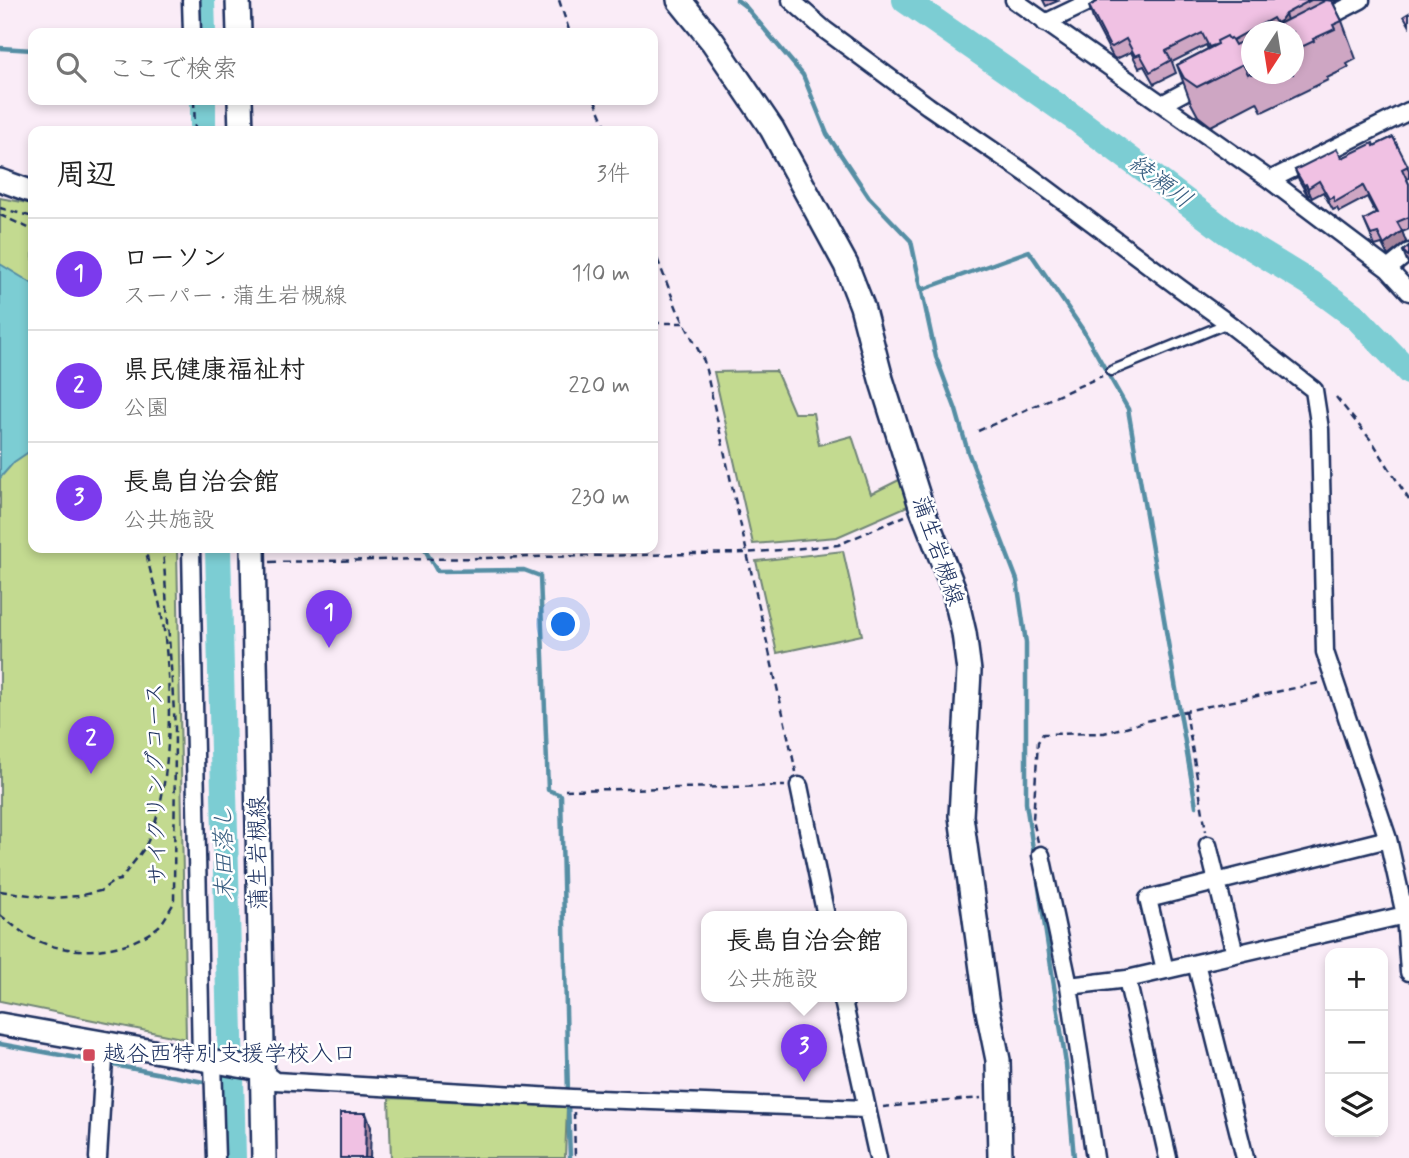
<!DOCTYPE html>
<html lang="ja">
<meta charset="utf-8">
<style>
body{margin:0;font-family:Mynerve,"Klee One",sans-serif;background:#f2f2f2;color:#222}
.controls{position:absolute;right:21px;bottom:21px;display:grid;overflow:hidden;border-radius:14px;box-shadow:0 4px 10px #0003}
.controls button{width:63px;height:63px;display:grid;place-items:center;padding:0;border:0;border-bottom:2px solid #e0e0e0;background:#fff;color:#222;font:35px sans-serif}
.compass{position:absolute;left:1241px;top:21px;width:63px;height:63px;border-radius:50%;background:#fff;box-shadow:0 4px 10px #0003;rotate:192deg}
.you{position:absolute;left:564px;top:625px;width:24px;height:24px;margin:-18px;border:5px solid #fff;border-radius:50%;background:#1a73e8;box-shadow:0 0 0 10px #1a73e833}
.badge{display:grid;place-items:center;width:46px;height:46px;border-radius:50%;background:#7c3aed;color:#fff;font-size:23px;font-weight:700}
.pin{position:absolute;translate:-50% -58px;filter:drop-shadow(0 2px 4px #0008)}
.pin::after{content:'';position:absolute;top:37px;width:24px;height:21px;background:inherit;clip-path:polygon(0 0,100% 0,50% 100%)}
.popup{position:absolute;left:701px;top:911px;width:206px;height:91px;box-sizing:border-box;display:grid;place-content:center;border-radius:14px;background:#fff;filter:drop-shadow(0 2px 5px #0005);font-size:23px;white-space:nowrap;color:#767676}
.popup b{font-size:26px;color:#222}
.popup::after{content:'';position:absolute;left:50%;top:100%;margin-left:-14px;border:14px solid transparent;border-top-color:#fff}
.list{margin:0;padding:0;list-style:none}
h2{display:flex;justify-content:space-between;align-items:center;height:91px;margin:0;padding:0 28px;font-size:30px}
h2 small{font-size:23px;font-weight:400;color:#767676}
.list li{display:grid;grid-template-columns:46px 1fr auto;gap:21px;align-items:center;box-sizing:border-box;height:112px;padding:0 28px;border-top:2px solid #e0e0e0}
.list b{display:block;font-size:26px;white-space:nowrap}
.list p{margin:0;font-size:23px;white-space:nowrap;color:#767676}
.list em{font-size:23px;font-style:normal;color:#767676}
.icon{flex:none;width:38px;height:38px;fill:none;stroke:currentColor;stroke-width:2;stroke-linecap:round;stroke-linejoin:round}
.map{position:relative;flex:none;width:1409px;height:1158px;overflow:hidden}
.search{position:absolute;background:#fff;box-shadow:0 4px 10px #0003;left:28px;top:28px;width:630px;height:77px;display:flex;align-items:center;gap:18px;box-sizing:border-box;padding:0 24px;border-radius:14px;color:#767676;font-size:26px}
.panel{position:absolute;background:#fff;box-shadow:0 4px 10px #0003;left:28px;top:126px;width:630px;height:427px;border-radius:14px}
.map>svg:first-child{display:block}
.green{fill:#c3da90;stroke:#6f8477;stroke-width:2}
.water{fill:#7ccdd3;stroke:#558ea4;stroke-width:2}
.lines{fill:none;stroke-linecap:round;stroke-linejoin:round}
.stream{stroke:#558ea4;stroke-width:4.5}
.river{stroke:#7ccdd3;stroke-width:26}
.service-casing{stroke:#1b2f5e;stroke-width:13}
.minor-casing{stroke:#1b2f5e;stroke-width:21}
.tertiary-casing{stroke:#1b2f5e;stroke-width:26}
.secondary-casing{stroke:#1b2f5e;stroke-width:28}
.path{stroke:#1b2f5e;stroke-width:2.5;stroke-dasharray:7 5;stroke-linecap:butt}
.service{stroke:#fff;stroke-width:8}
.minor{stroke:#fff;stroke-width:16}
.tertiary{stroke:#fff;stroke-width:21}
.secondary{stroke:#fff;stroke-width:23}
.wall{fill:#cea6c3;stroke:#1b2f5e;stroke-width:2;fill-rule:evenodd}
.shaded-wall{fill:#a8879f;stroke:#1b2f5e;stroke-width:2}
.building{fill:#f0c1e3;stroke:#1b2f5e;stroke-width:2}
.poi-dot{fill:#d1495b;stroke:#fff;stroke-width:2.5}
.labels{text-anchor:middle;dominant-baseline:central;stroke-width:5;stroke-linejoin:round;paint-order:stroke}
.street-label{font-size:23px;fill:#1b2f5e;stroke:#fff}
.poi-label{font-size:23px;fill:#1b2f5e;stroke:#fff;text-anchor:start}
.water-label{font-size:24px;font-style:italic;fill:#385e81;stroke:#fff}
</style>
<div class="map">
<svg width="1409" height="1158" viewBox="0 0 1409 1158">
<rect width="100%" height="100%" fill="#faecf7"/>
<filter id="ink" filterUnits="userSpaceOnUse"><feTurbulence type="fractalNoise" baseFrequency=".0143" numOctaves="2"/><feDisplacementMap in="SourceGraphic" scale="14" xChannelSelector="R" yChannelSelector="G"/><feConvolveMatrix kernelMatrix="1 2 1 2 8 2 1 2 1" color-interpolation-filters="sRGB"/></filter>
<g filter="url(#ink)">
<path class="green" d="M0,198l33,6v344h144l9,491 -186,-38z
M776,371l18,42h19l6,32 33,-9 19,58 30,-15 9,26 -73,32 -84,7 -39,-172z
M843,551l19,84 -85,18 -21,-92z
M389,1098l178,9 -2,51h-174z"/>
<path class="water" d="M0,264l33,20v165l-19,13 -14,16z"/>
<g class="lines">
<path class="stream" d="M737,0l8,6 58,69 24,59 42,63 42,44 25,116 20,53 12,42 49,128 9,63v160l40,261 8,94
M0,48l33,2
M921,290l108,-39 54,79 45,79 68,397
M424,548l13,23 87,-1 16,6 8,214 13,5 7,299
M0,1044l99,18
M108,1064l101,19
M217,1085l15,4
M568,1103l2,55"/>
<path class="river" d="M202,0l1,33
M905,0l174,121 149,112 82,50 46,34 53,55
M203,100v31
M218,548l15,610"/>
<defs>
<path id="service" d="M1111,371l117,-48"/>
<path id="minor" d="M191,0l1,33
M791,0l34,30 103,76 99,68 154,115 47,34 86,67 6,39 5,223 63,187 17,76 4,57
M1014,0l256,180 118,89 21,23
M1045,23l48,-23
M1294,35l67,-35
M1162,104l41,-22
M1270,180l139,-69
M1388,269l21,-17
M191,548l10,512
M799,786l27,130
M1208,845l27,109
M1041,855l28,131 26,172
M1196,963l49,195
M1165,970l-17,-71 240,-60
M1127,979l41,179
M1069,986l58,-7 278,-64
M842,996l36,162
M213,1062l3,96
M261,1070l14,11 297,17 293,11
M98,1158l7,-115"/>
<path id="tertiary" d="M0,180l33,12
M0,1024l261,46"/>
<path id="secondary" d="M238,0l1,33
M679,0l34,42 59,87 74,136 16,41 19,73 41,130 32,81 10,43 5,38 -8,145 26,190 11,54 2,98
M240,100l1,31
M253,548l11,610"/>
</defs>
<use href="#service" class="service-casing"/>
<use href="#minor" class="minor-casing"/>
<use href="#tertiary" class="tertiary-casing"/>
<use href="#secondary" class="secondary-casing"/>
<path class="path" d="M559,0l11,33
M194,100l1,31
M595,100l13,31
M0,208l33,9
M0,215l33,15
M653,248l24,61 27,52 92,411
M653,323h31
M1336,397l38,47 35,56
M978,431l124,-55
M270,562l475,-9 93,-8 67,-29
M1186,711l20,120
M565,790l220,-4
M1038,842l-5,-22 5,-78 5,-8 61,-1 72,-20 143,-30
M0,891l52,7 26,-2 22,-5 14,-10 6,-1c7,-10 16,-20 23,-30 33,-53 29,-179 18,-239 -4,-22 -13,-41 -15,-63
M0,915c10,7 19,16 30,22 37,21 97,17 129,-11 6,-6 10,-16 15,-23l1,-176 -12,-179
M883,1107l98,-9
M574,1112l1,46"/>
<use href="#service" class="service"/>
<use href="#minor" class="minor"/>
<use href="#tertiary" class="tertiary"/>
<use href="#secondary" class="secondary"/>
</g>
<path class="wall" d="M1043,0h17l-14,6z
M1095,0h243l-5,3 9,18 14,38 -9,5 2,3 -22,11 1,2 -66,32 -5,-10 -46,24 -13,-10 -7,-13 -14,-38 31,-16 -2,-4 -34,17 4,11 -22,11 -10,-18 -5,2 -8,-16 -15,7 -3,-2 -20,-38 -4,-13 7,-3zM1251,32h42v42h-42z
M1393,137l16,33v8l-2,1 2,5v45l-7,3 4,10 -18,14 -6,-12 -7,2 -11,-26 12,-6 -9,-17 -28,15 -2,-4 -4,2 -10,-18 -11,6 -2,-4 -2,2 -9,-16 -4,-10 47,-12 32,-12z
M1409,246v20l-6,-15z"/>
<path class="shaded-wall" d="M1285,14l4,12 -6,6 -3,-11z
M1306,184l4,10 -2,2 -4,-11z
M1402,231l4,11 -18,14 -4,-11z
M366,1113l5,14 -1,31h-5z"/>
<path class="building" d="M1096,0h215l-26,14 -5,7 -4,2 -3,-5 -40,22 -2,-2 -2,1 -2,-3 -10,5 1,3 -9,3 -7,-14 -36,18 5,9 -21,12 -10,-18 -5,2 -9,-17 -14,8 -3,-2 -20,-39 8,-4z
M1326,0l6,1 10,20 -9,4 2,4 -22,10 1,2 -21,10v-19h-30z
M1409,13v12l-5,-9z
M1227,36l2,3 2,-1 4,7 16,-8v35l-3,2 -5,-10 -46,23 -13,-9 -7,-13 41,-21 -1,-3z
M1393,137l15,29 -6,3 7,15v33l-12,5 5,9 -18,14 -6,-12 -7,2 -7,-15 13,-7 -14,-27 -28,16 -2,-5 -4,2 -10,-18 -11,7 -2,-4 -2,1 -9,-15 42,-21 5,9 31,-15 1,3z
M1409,246v11l-6,-6z
M340,1113h26l-1,45h-25z"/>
</g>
<rect class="poi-dot" x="82" y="1048" width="14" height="14" rx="3.5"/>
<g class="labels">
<g class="street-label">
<text transform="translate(937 551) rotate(71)">蒲生岩槻線</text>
<text transform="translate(157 784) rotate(-91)">サイクリングコース</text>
<text transform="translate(259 853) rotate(-91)">蒲生岩槻線</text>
</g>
<g class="poi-label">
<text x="103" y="1055">越谷西特別支援学校入口</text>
</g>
<g class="water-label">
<text transform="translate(1160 182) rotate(37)">綾瀬川</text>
<text transform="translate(225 853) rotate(-91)">末田落し</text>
</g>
</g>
</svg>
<div class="controls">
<button>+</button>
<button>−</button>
<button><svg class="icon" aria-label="layers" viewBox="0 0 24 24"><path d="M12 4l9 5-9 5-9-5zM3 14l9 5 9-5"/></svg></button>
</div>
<svg class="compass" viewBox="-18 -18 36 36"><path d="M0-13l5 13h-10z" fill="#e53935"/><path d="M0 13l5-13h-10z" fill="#767676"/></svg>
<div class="you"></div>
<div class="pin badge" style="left:329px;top:648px">1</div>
<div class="pin badge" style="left:91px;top:774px">2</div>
<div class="pin badge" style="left:804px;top:1082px">3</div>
<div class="popup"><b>長島自治会館</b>公共施設</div>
<div class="search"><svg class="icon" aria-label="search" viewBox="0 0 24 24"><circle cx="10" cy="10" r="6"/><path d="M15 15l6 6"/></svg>ここで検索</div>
<section class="panel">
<h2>周辺<small>3件</small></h2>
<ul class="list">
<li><span class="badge">1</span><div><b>ローソン</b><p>スーパー · 蒲生岩槻線</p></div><em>110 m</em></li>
<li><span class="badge">2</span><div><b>県民健康福祉村</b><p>公園</p></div><em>220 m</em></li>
<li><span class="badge">3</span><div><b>長島自治会館</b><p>公共施設</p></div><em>230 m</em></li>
</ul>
</section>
</div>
